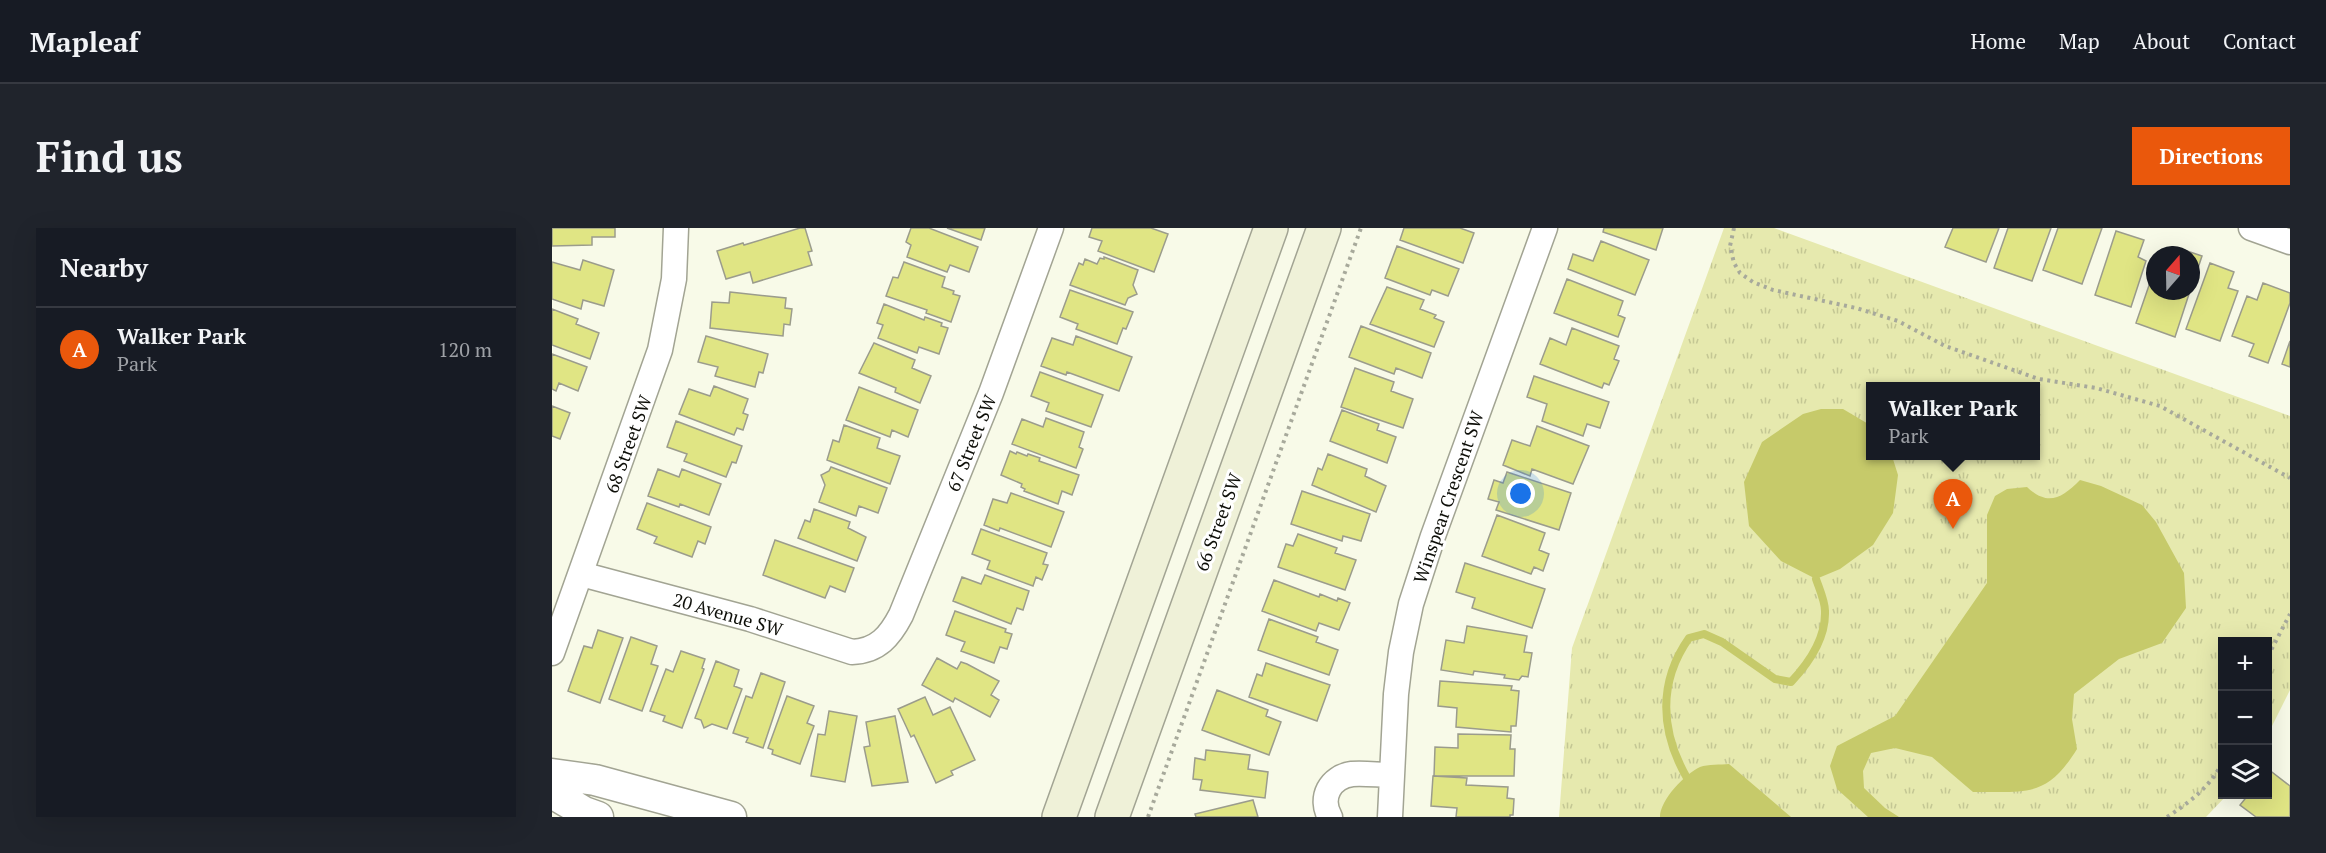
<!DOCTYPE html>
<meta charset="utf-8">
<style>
body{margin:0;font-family:"PT Serif",serif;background:#20242c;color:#f1f3f6}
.controls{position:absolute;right:18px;bottom:18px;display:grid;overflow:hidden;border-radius:0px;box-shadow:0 6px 24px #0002}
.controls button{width:54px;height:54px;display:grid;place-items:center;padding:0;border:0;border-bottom:2px solid #363941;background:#171b24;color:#f1f3f6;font:30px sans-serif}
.compass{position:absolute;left:1594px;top:18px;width:54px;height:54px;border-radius:50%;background:#171b24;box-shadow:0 6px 24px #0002;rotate:20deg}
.you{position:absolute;left:969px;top:266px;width:21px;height:21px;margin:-15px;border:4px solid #fff;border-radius:50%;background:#1a73e8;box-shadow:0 0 0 9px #1a73e833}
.badge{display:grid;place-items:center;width:39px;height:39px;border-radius:50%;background:#ea580c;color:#fff;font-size:20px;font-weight:700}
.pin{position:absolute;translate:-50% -50px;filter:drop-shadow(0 2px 3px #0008)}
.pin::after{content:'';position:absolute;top:32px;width:21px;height:18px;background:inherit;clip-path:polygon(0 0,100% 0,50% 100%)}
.popup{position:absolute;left:1314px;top:154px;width:174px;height:78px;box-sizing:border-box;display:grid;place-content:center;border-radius:0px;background:#171b24;filter:drop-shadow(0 2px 4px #0005);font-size:20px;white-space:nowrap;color:#9ea1a6}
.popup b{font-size:22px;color:#f1f3f6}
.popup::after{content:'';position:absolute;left:50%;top:100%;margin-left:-12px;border:12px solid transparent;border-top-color:#171b24}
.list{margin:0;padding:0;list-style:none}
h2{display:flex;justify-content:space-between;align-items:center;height:78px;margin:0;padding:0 24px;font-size:26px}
h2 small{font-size:20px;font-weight:400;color:#9ea1a6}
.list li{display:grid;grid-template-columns:39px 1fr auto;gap:18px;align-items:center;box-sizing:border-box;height:84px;padding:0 24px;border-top:2px solid #363941}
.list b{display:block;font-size:22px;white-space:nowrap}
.list p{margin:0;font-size:20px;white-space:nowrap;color:#9ea1a6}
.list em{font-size:20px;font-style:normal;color:#9ea1a6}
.icon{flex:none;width:33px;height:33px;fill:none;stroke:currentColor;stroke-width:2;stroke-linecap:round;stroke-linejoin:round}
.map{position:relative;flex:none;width:1738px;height:589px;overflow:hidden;border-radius:0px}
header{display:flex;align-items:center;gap:36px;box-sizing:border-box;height:84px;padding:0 30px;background:#171b24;border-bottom:2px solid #363941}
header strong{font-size:28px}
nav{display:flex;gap:33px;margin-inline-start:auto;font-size:21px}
.intro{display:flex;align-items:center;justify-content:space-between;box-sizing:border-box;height:144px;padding:0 36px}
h1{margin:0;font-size:42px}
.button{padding:15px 27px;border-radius:0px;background:#ea580c;color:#fff;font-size:21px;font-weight:700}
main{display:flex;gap:36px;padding:0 36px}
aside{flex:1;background:#171b24;border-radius:0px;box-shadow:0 6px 24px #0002}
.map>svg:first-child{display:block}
.park{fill:url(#park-tufts);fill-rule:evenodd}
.water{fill:#c6ca6a}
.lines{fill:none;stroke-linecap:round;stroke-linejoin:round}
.stream{stroke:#c6ca6a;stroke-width:8}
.building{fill:#e0e584;stroke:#9b9c8c;stroke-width:1.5}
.minor-casing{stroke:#a2a493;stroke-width:27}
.tertiary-casing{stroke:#a2a493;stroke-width:33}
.secondary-casing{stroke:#a2a493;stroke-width:36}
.path{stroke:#a7a99b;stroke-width:4;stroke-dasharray:3 4.5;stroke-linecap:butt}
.minor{stroke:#fff;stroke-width:24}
.tertiary{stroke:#fff;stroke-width:30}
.secondary{stroke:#eff1d8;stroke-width:33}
.labels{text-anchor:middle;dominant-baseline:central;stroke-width:6;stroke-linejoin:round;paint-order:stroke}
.street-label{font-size:18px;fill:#0d0e08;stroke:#fff}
</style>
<header>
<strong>Mapleaf</strong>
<nav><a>Home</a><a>Map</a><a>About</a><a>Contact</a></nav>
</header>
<div class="intro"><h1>Find us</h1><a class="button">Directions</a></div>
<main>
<aside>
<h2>Nearby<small></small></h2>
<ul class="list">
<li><span class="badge">A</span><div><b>Walker Park</b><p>Park</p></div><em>120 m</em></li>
</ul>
</aside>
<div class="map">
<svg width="1738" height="589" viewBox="0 0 1738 589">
<defs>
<pattern id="park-tufts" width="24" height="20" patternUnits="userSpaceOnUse" patternTransform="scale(1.5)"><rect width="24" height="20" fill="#e6e9ae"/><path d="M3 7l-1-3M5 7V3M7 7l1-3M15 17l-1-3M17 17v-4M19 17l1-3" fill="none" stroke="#c4c794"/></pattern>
</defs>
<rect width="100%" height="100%" fill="#f8fae8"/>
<path class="park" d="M1172,0h50l516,188v274l-22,44v-93h-46v153l5,1 -21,22h-647l13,-169zM1318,158h166v70h-166z"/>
<path class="water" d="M1269,181h22l27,16v31h22l6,19 -5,38 -20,32 -33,24 -24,10 -35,-18 -32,-35 -5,-44 18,-40 41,-28z
M1528,252l21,6 41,19 14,17 28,51 2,35 -24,35 -43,16 -45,35 -2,25 5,30c-31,50 -51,42 -104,43l-41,-35 -37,-9 -24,5 -8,18 1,17 21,20 14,9h-31l-31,-28 -7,-23 7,-20 58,-30 92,-133v-68l8,-19 12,-7 20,-2c21,20 35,11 53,-7z
M1177,536l62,53h-131c0,-17 25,-43 40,-50 8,-3 21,-2 29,-3z"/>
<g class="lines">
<path class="stream" d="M1135,550c-27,-47 -29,-96 2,-140l15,-4 18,8 53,37 16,3c17,-18 35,-44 34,-71 0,-10 -6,-23 -9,-32"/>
</g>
<path class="building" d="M0,0h63v9h-23v8l-40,1z
M248,0h5l7,23 -4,1 4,13 -59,18 -3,-11 -24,7 -9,-28 26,-8 1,2z
M359,0h18l49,19 -9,25 -19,-7 -3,7 -40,-15 4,-12 -5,-3z
M395,0h38l-4,12z
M540,0h59l17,6 -14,38 -56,-21 4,-10 -13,-4z
M852,0h56l14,5 -11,30 -63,-23z
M1052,0h59l-7,22 -53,-18z
M1401,0h46l-13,34 -41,-15z
M1456,0h43l-19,53 -38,-13z
M1506,0h44l-20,56 -39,-14z
M1564,3l28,9 -6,17 8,4 -15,46 -36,-12z
M1049,13l48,19 -14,35 -67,-26 5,-15 20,7z
M845,18l62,23 -11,27 -16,-6 -2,5 -45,-17z
M1626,20l24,8 -11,33v-34h-16z
M552,29l34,13 -5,15 4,9 -9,4 -3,7 -55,-20 9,-22 4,2 2,-6 12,5 3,-6 4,1z
M31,32l31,10 -10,36 -21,-6 -2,9 -29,-10v-37l28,8z
M352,34l41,15 -3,10 12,4 -1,3 7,2 -9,26 -25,-9 1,-3 -41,-14 7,-19 5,1z
M1658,35l24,9 -6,16 10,3 -18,50 -34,-12z
M1603,40v23h35l-15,46 -39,-14z
M1015,51l56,22 -5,14 7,3 -7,19 -64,-24z
M1711,55l27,10v10l-22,60 -19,-7 5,-12 -22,-8 15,-40 10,4z
M835,59l37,13 -4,9 16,6 -2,3 10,4 -10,25 -64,-23z
M518,62l63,22 -7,17 -3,-1 -6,16 -41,-15 2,-5 -18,-7z
M178,64l56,6 -1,10 7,1 -2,16 -6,-1 -1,12 -73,-8 2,-26 17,1z
M332,76l40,16 1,-3 17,6 -1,3 7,2 -9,26 -20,-7 -2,6 -39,-15 5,-13 -6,-2z
M0,81l26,10 -2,5 23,9 -9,26 -38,-14z
M809,98l70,27 -9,25 -26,-10 -2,6 -45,-17z
M1020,100l47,18 -5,13 5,2 -10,24 -5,-2 -2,5 -62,-24 10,-26 16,7z
M154,108l62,18 -5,19 -4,-1 -4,15 -40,-11 3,-9 -20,-5z
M524,108l56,21 -13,34 -52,-19 -1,3 -25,-9 11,-28 21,7z
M1738,113v26l-8,-3z
M322,115l41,17 -3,8 19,8 -11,27 -25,-11 1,-4 -37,-15z
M0,126l35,13 -9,24 -19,-8 -3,8 -4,-2z
M803,140l39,14 -3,9 22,8 -10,29 -62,-21z
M488,144l63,23 -12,32 -45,-16 3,-8 -18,-7z
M982,148l75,26 -9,26 -13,-4 -4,12 -41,-15 5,-17 -20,-7z
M162,158l34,13 -5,14 5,2 -5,15 -6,-2 -3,7 -55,-21 10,-25 21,7z
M307,159l59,23 -10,27 -16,-7 -2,7 -44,-17z
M0,178l18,7 -10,26 -8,-3z
M790,182l37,14 -2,6 19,7 -9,26 -57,-22z
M494,190l38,14 -5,15 4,2 -7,19 -64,-24 10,-25 21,8z
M124,193l66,25 -6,17 -4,-1 -6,15 -42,-16 3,-7 -20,-7z
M292,197l36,13 -3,10 23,8 -10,28 -63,-24 6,-20 6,2z
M985,198l52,20 -16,38 -41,-15 -2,7 -27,-11 9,-25 18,6z
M458,223l6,3 1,-2 10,4 1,-2 12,4 -1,3 40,14 -7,20 -10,-4 -4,13 -34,-13 1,-2 -4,-2 1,-3 -21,-9z
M776,226l39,15 -2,7 21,10 -10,26 -64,-27 6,-17 4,2z
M279,239l56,21 -9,25 -19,-7 -3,10 -37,-14 6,-17 -4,-10 8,-4z
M106,241l21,8 3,-8 39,15 -12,31 -29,-11 -1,3 -31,-11z
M955,244l64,21 -12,37 -63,-20 3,-8 -11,-3 6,-19 9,3z
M750,263l68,23 -9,27 -18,-5 -1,5 -51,-17z
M459,265l53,19 -13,35 -51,-19 -1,3 -15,-6 9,-26 14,4z
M95,275l64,24 -6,17 -7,-3 -6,16 -38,-14 3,-6 -20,-8z
M262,281l36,13 -2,6 18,9 -9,24 -59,-23 7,-18 5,2z
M945,287l48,18 -6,17 10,4 -6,17 -9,-4 -3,7 -49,-18z
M429,301l66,24 -4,11 5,1 -6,15 -6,-3 -3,9 -46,-17 3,-8 -18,-7z
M746,306l39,14 -2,5 21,7 -11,30 -67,-23 8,-23 7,2z
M223,312l79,28 -9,24 -15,-6 -5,12 -62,-23z
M913,335l80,26 -13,39 -60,-20 3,-10 -19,-6z
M433,347l44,16 -6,19 -6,-2 -6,16 -58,-23 9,-24 19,7z
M722,352l45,17 1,-3 17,7 1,-3 12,5 -11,27 -20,-7 -3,8 -54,-20z
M403,383l51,18 -1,3 7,2 -5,15 -7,-2 -6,16 -33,-12 4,-9 -19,-7z
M717,391l49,18 -2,5 22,8 -9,25 -71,-25z
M915,398l60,10 -3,16 8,1 -4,24 -6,-1 -3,4 -15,-2 1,-3 -31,-4 -1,4 -32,-5 5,-30 18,3z
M46,402l25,8 -23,65 -32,-12 16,-45 8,2z
M79,409l26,9 -6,18 7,2 -16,45 -33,-12z
M129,423l24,8 -3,9 2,1 -22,59 -19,-7 2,-5 -15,-5 16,-42 7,3z
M385,430l20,11 4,-7 6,2 32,17 -8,14 8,5 -9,17 -35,-19 -2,4 -31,-17z
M164,433l23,9 -5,16 8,3 -15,40 -15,-5 -8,4 -3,-8 -6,-2z
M714,435l64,22 -13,36 -68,-24 8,-23 5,2z
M209,445l24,9 -22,66 -17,-6 2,-4 -15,-5 13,-37 6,2z
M888,453l72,5 -1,4 8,1 -3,35h-5v6l-55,-5 1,-19 -19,-2z
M665,462l51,20 -2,6 15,6 -12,33 -67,-25z
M235,468l27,10 -7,17 7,3 -14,38 -28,-10 1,-4 -5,-2z
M373,469l8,18 17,-8 25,53 -24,11 2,4 -17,8 -22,-48 -3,2 -13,-28z
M277,483l28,5 -12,66 -34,-6 7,-42 7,1z
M343,488l13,66 -36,4 -8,-39 6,-1 -4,-24z
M906,506l53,1 -1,14h5l-1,27h-80l1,-29 23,1z
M654,522l44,5 -2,14 20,3 -3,26 -65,-8 2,-10 -9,-1 2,-21 10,2z
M1716,541l22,17v31h-34l-16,-12 9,-11h19z
M881,548l34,2 -1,7 42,2 -1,11 7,1 -1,16h-3v2h-54l1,-9 -26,-2z
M701,572l5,17h-62l-1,-3z"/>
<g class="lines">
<defs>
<path id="minor" d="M1699,0l39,14
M29,346l169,45 102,33c26,-1 38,-16 49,-37l90,-222 60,-165
M0,425l108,-303 14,-71 2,-51
M778,589c-11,-19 0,-40 22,-43 13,-1 27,1 40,1
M838,589l6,-123 5,-42 10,-48 22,-68 112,-308"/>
<path id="tertiary" d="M0,546l43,6 136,37
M0,565l32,19 14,5"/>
<path id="secondary" d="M507,589l212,-589
M560,589l212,-589"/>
</defs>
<use href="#minor" class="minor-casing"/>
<use href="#tertiary" class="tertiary-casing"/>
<use href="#secondary" class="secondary-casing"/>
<path class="path" d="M1182,0l-4,18 4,17 6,10 13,9 20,8 83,18 42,13 47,25 94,33 57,9 64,18 130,72
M1716,428l22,-42
M596,589l213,-589
M1615,589c23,-15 43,-30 55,-54"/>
<use href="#minor" class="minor"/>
<use href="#tertiary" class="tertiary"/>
<use href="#secondary" class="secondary"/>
</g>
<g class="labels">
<g class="street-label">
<text transform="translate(419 215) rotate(-68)">67 Street SW</text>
<text transform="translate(76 216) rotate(-70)">68 Street SW</text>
<text transform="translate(896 269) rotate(-71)">Winspear Crescent SW</text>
<text transform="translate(666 294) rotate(-70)">66 Street SW</text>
<text transform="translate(176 386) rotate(16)">20 Avenue SW</text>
</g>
</g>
</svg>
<div class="controls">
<button>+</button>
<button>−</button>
<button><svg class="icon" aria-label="layers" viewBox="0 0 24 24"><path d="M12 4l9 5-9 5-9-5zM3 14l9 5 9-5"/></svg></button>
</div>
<svg class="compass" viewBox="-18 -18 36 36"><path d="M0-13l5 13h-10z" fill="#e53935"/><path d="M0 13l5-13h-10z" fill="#9ea1a6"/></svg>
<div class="you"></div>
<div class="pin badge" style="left:1401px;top:301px">A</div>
<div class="popup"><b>Walker Park</b>Park</div>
</div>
</main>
